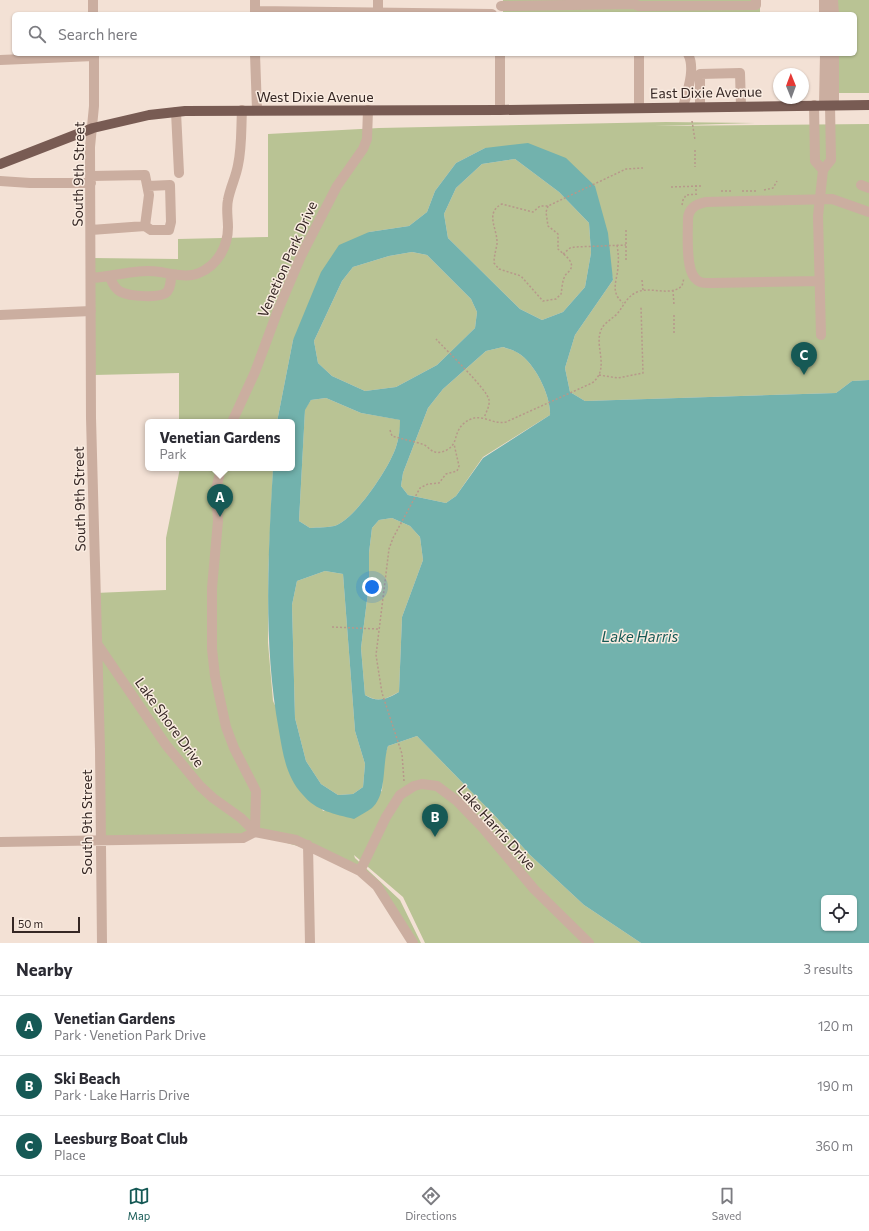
<!DOCTYPE html>
<meta charset="utf-8">
<style>
body{margin:0;font-family:Commissioner,sans-serif;background:#f7f7f7;color:#2b2b33}
.controls{position:absolute;right:12px;bottom:12px;display:grid;overflow:hidden;border-radius:6px;box-shadow:0 1px 3px #0004}
.controls button{width:36px;height:36px;display:grid;place-items:center;padding:0;border:0;border-bottom:1px solid #e1e1e2;background:#fff;color:#2b2b33;font:20px sans-serif}
.compass{position:absolute;left:773px;top:68px;width:36px;height:36px;border-radius:50%;background:#fff;box-shadow:0 1px 3px #0004;rotate:359deg}
.scale{position:absolute;left:12px;bottom:10px;width:68px;box-sizing:border-box;padding-left:4px;border:2px solid #352724;border-top:0;font-size:11px;line-height:14px;white-space:nowrap;color:#352724;-webkit-text-stroke:3px #faece1;paint-order:stroke}
.you{position:absolute;left:372px;top:587px;width:14px;height:14px;margin:-10px;border:3px solid #fff;border-radius:50%;background:#1a73e8;box-shadow:0 0 0 6px #1a73e833}
.badge{display:grid;place-items:center;width:26px;height:26px;border-radius:50%;background:#165955;color:#fff;font-size:13px;font-weight:700}
.pin{position:absolute;translate:-50% -33px;filter:drop-shadow(0 1px 2px #0008)}
.pin::after{content:'';position:absolute;top:21px;width:14px;height:12px;background:inherit;clip-path:polygon(0 0,100% 0,50% 100%)}
.popup{position:absolute;left:145px;top:419px;width:150px;height:52px;box-sizing:border-box;display:grid;place-content:center;border-radius:6px;background:#fff;filter:drop-shadow(0 1px 3px #0005);font-size:13px;white-space:nowrap;color:#7c7c81}
.popup b{font-size:15px;color:#2b2b33}
.popup::after{content:'';position:absolute;left:50%;top:100%;margin-left:-8px;border:8px solid transparent;border-top-color:#fff}
.list{margin:0;padding:0;list-style:none}
h2{display:flex;justify-content:space-between;align-items:center;height:52px;margin:0;padding:0 16px;font-size:17px}
h2 small{font-size:13px;font-weight:400;color:#7c7c81}
.list li{display:grid;grid-template-columns:26px 1fr auto;gap:12px;align-items:center;box-sizing:border-box;height:60px;padding:0 16px;border-top:1px solid #e1e1e2}
.list b{display:block;font-size:15px;white-space:nowrap}
.list p{margin:0;font-size:13px;white-space:nowrap;color:#7c7c81}
.list em{font-size:13px;font-style:normal;color:#7c7c81}
.icon{flex:none;width:22px;height:22px;fill:none;stroke:currentColor;stroke-width:2;stroke-linecap:round;stroke-linejoin:round}
.map{position:relative;flex:none;width:869px;height:943px;overflow:hidden}
.search{position:absolute;background:#fff;box-shadow:0 1px 3px #0004;left:12px;right:12px;top:12px;height:44px;display:flex;align-items:center;gap:10px;box-sizing:border-box;padding:0 14px;border-radius:6px;color:#7c7c81;font-size:15px}
.sheet{height:232px;background:#fff}
nav{display:flex;justify-content:space-around;align-items:center;box-sizing:border-box;height:56px;border-top:1px solid #e1e1e2;background:#fff;font-size:11px;color:#7c7c81}
nav a{display:grid;justify-items:center;gap:2px}
nav .on{color:#165955}
.map>svg:first-child{display:block}
.green{fill:#b9c394}
.water{fill:#72b2ad;fill-rule:evenodd}
.lines{fill:none;stroke-linecap:round;stroke-linejoin:round}
.path{stroke:#b7988a;stroke-width:1.5;stroke-dasharray:2 2;stroke-linecap:butt}
.minor{stroke:#cbaea0;stroke-width:10}
.major{stroke:#785b53;stroke-width:10}
.labels{text-anchor:middle;dominant-baseline:central;stroke-width:3;stroke-linejoin:round;paint-order:stroke}
.street-label{font-size:14px;fill:#352724;stroke:#faece1}
.water-label{font-size:15px;font-style:italic;fill:#165955;stroke:#faece1}
</style>
<div class="map">
<svg width="869" height="943" viewBox="0 0 869 943">
<rect width="100%" height="100%" fill="#f3e1d5"/>
<path class="green" d="M503,0h257v14h-257z
M838,0h31v93h-30l-1,-39h17v-40h-17z
M666,122l89,1 -101,3 215,-2v256l-17,1 -16,12 -251,8 -15,-9 -5,-24 10,-33 38,-55 -19,-94 -109,-38 -29,15 -21,28 -8,21 -18,14 -40,6 -76,108 -16,82h-98v-49l-85,2 -2,-117 86,1v-20l90,-2v-103l111,-6z
M515,159l44,33 30,31 2,30 -6,34 -22,25 -21,8 -22,-11 -72,-71 -4,-24 12,-26 26,-24z
M412,252l15,3 44,44 6,13 -2,16 -38,37 -41,22 -31,4 -33,-15 -14,-13 -4,-22 28,-60 11,-14 36,-11z
M503,347c4,2 11,3 15,6 17,10 33,43 32,62l-67,42 -27,39 -10,7 -38,-8 -7,-9 2,-13 25,-65 15,-19 43,-38z
M326,398l35,15 40,7c-1,9 -2,18 -5,27 -7,21 -39,69 -59,78 -7,3 -19,2 -27,3l-11,-7 6,-112 6,-9z
M180,468h93l-5,108v67l5,58 50,110 59,-20 2,-33 4,-12 29,-10 80,82 32,36 55,51 57,38h-216l-22,-46 -49,-42 1,3 45,42 21,43h-5l-51,-67 -29,-19 -77,-22 -155,5 -9,-247 71,-3v-52z
M392,518l18,8 10,11 3,23 -21,57 -3,75c-14,7 -19,11 -34,3l-4,-47 8,-64v-31l3,-25 7,-8z
M325,571l18,3 12,157 10,33 -2,23 -10,7 -15,1 -17,-11 -15,-23 -11,-43 -3,-113 5,-24z"/>
<path class="water" d="M528,143l38,15 29,28 13,47 5,47 -38,55 -10,33 5,24 15,9 251,-8 16,-12 17,-1v563h-228l-57,-38 -55,-51 -32,-36 -80,-82 -29,10c-6,18 -1,49 -16,62 -5,4 -12,7 -18,11 -19,-5 -38,-8 -51,-24 -17,-18 -20,-41 -24,-64 -16,-87 -11,-175 -6,-263h19v-46h-15l16,-82 28,-68 18,-27 30,-13 40,-6 18,-14 8,-21 21,-28 29,-15zM515,159l44,33 30,31 2,30 -6,34 -22,25 -21,8 -22,-11 -72,-71 -4,-24 12,-26 26,-24zM412,252l15,3 44,44 6,13 -2,16 -38,37 -41,22 -31,4 -33,-15 -14,-13 -4,-22 28,-60 11,-14 36,-11zM503,347c5,2 11,3 15,6 17,10 33,43 32,62l-67,43 -27,38 -10,7 -38,-8 -7,-9 2,-13 25,-65 15,-19 43,-38zM326,398l35,15 39,7c0,9 -1,18 -4,27 -7,21 -39,69 -59,78 -7,3 -19,2 -27,3l-11,-7 6,-111 6,-10zM392,518l18,8 10,11 3,23 -21,57 -3,75c-12,7 -21,11 -34,3l-4,-47 8,-64v-31l3,-25 7,-8zM325,571l18,3 12,157 10,33 -2,23 -10,7 -15,1 -17,-11 -15,-23 -11,-43 -3,-113 5,-24zM824,898h30v30h-30z"/>
<g class="lines">
<path class="path" d="M692,121l3,19
M695,150v17
M696,185v8
M671,187l30,-1
M764,190l9,-2 4,-7
M721,191h12
M742,191h14
M682,205l1,-5 3,-5 13,-1
M548,206l-2,6 2,14 10,8v15c5,5 18,13 12,21 -2,3 -5,4 -6,8 -2,5 -2,11 -3,16l-5,5 -13,2 -22,-25 -22,-7 -5,-6c0,-7 2,-13 3,-19 1,-15 -13,-31 5,-40l31,8 7,-6h8l78,-37 17,-1
M626,230v30
M617,245c1,7 2,13 1,20 0,15 -9,26 5,38
M563,254l7,-6 5,-1 51,-2
M642,280l1,10
M673,290l1,15
M674,315v18
M436,339c9,10 52,51 53,61 1,6 -3,12 -5,18
M599,375l19,3 25,-5 -2,-66
M390,430l2,6c10,3 20,5 30,8 5,1 8,7 13,8 8,2 18,-4 20,-12 3,-10 5,-16 16,-21 12,-5 22,6 35,3l86,-39c21,-16 -3,-42 13,-59 4,-4 8,-6 12,-10 7,-8 9,-17 20,-22 15,-6 32,5 45,-6l2,-8
M332,627l46,2
M404,781l-2,-27 -20,-61 -6,-38 13,-106 4,-11 27,-50 8,-4 11,-1 7,-9 11,-3 2,-5 -5,-22"/>
<path class="minor" d="M93,0v14
M378,0v11
M824,0v14
M833,0l1,14
M501,6l133,-2 5,2 117,-1v-5
M255,11l237,3
M255,14v-14
M94,54v52l-4,41 1,271 9,331 2,194
M255,54l2,56
M834,54v51
M0,60l94,-4
M814,105l1,56 8,9
M824,105l1,-51
M700,106v-32l40,-1 1,33
M639,107v-53
M683,107c4,-15 13,-38 5,-53
M500,110v-56
M176,112l3,61
M91,176l54,-1 4,20 -4,31 -54,4
M0,181l30,2h61
M861,185l8,3
M145,226l6,4h18l2,-8 -1,-37 -22,1
M110,277c2,6 5,12 11,15 8,4 39,7 46,0 4,-5 4,-12 4,-18
M91,278c23,-1 46,-10 69,-6 12,2 28,6 39,1 19,-8 29,-27 29,-46 0,-9 -2,-19 0,-27 2,-12 8,-23 10,-35 4,-18 3,-37 4,-55
M820,281l-107,2c-6,0 -13,1 -17,-4 -11,-9 -8,-47 -8,-61 1,-10 8,-14 18,-16l126,-3 37,13
M0,315l91,-4
M821,335l-3,-119 5,-46 8,-10 -1,-55
M232,422l23,-50 23,-62 23,-54 36,-70 26,-37 4,-10 1,-29
M98,645l68,100 34,41 13,12 28,20 14,14 41,8 64,31 17,15 36,57
M0,842l243,-4 12,-6 1,-41 -22,-43 -8,-21 -11,-51 -3,-27v-61l6,-67 -2,-31 5,-22
M308,845l2,98
M360,871l26,-54 14,-22 14,-9 8,-2 15,2 20,15 26,27 51,61 55,54"/>
<path class="major" d="M0,164l93,-36 56,-13 36,-4 315,-1 369,-5"/>
</g>
<g class="labels">
<g class="street-label">
<text transform="translate(706 92) rotate(-1)">East Dixie Avenue</text>
<text x="315" y="96">West Dixie Avenue</text>
<text transform="translate(78 174) rotate(-89)">South 9th Street</text>
<text transform="translate(287 259) rotate(-66)">Venetion Park Drive</text>
<text transform="translate(79 499) rotate(-91)">South 9th Street</text>
<text transform="translate(170 722) rotate(54)">Lake Shore Drive</text>
<text transform="translate(86 822) rotate(-90)">South 9th Street</text>
<text transform="translate(497 827) rotate(48)">Lake Harris Drive</text>
</g>
<g class="water-label">
<text x="640" y="636">Lake Harris</text>
</g>
</g>
</svg>
<div class="controls">
<button><svg class="icon" aria-label="locate" viewBox="0 0 24 24"><circle cx="12" cy="12" r="6"/><path d="M12 2v4M12 18v4M2 12h4M18 12h4"/></svg></button>
</div>
<svg class="compass" viewBox="-18 -18 36 36"><path d="M0-13l5 13h-10z" fill="#e53935"/><path d="M0 13l5-13h-10z" fill="#7c7c81"/></svg>
<div class="scale">50 m</div>
<div class="you"></div>
<div class="pin badge" style="left:220px;top:517px">A</div>
<div class="popup"><b>Venetian Gardens</b>Park</div>
<div class="pin badge" style="left:435px;top:837px">B</div>
<div class="pin badge" style="left:804px;top:375px">C</div>
<div class="search"><svg class="icon" aria-label="search" viewBox="0 0 24 24"><circle cx="10" cy="10" r="6"/><path d="M15 15l6 6"/></svg>Search here</div>
</div>
<section class="sheet">
<h2>Nearby<small>3 results</small></h2>
<ul class="list">
<li><span class="badge">A</span><div><b>Venetian Gardens</b><p>Park · Venetion Park Drive</p></div><em>120 m</em></li>
<li><span class="badge">B</span><div><b>Ski Beach</b><p>Park · Lake Harris Drive</p></div><em>190 m</em></li>
<li><span class="badge">C</span><div><b>Leesburg Boat Club</b><p>Place</p></div><em>360 m</em></li>
</ul>
</section>
<nav>
<a class="on"><svg class="icon" aria-label="map" viewBox="0 0 24 24"><path d="M3 6l6-2 6 2 6-2v14l-6 2-6-2-6 2zM9 4v14M15 6v14"/></svg>Map</a>
<a><svg class="icon" aria-label="directions" viewBox="0 0 24 24"><path d="M12 3l9 9-9 9-9-9zM9 14v-3h6M13 9l2 2-2 2"/></svg>Directions</a>
<a><svg class="icon" aria-label="saved" viewBox="0 0 24 24"><path d="M7 4h10v16l-5-4-5 4z"/></svg>Saved</a>
</nav>
